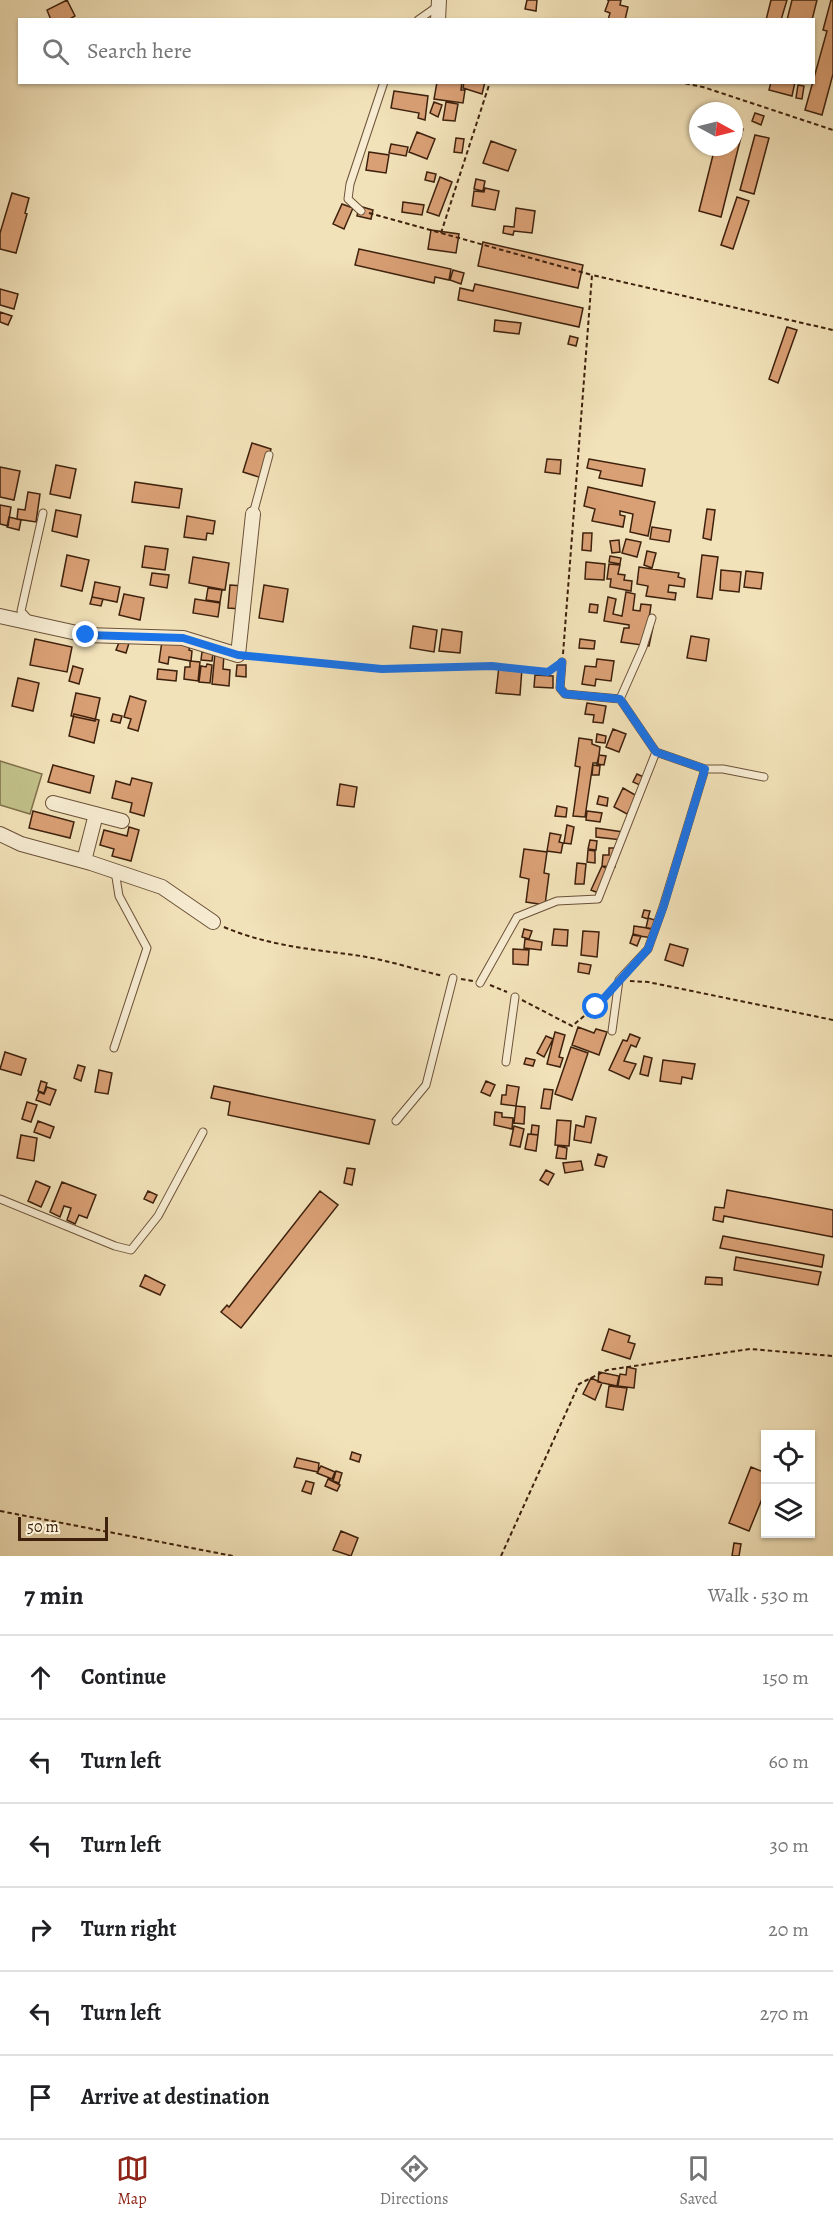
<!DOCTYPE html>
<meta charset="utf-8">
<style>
body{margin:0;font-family:Alegreya,serif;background:#f2f2f2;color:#202124}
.controls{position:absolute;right:18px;bottom:18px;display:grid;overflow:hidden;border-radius:0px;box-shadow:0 2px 4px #0004}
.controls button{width:54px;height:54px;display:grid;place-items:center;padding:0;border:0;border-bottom:2px solid #e0e0e0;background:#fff;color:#202124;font:30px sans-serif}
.compass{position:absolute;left:689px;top:102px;width:54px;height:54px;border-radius:50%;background:#fff;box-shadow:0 2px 4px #0004;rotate:97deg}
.scale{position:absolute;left:18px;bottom:15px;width:90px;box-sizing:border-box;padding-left:6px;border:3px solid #3e210d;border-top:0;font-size:16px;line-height:21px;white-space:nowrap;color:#3e210d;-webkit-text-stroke:4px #f7ecd2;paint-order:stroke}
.stop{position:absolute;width:18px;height:18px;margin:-14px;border:4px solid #1a73e8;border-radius:50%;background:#fff}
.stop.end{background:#1a73e8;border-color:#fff;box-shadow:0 2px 6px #0008}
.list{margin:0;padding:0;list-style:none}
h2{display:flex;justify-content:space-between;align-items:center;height:78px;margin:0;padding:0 24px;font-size:26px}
h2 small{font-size:20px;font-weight:400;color:#757577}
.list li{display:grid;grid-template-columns:39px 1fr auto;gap:18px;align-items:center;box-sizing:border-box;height:84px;padding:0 24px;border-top:2px solid #e0e0e0}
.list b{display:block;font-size:22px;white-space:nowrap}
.list em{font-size:20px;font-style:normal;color:#757577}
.icon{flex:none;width:33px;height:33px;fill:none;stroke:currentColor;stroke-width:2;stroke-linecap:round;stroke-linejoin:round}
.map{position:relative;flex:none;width:833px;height:1556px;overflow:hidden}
.search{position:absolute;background:#fff;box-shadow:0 2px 4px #0004;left:18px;right:18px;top:18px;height:66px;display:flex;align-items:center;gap:15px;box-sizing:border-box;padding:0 21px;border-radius:0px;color:#757577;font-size:22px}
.sheet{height:582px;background:#fff}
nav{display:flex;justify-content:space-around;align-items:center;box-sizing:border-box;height:84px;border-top:2px solid #e0e0e0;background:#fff;font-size:16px;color:#757577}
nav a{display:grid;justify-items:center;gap:3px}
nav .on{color:#8f2418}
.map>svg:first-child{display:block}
.green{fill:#c2c18a;stroke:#80714c;stroke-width:1.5}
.building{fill:#daa075;stroke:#3e210d;stroke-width:1.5}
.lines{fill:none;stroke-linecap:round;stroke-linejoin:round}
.lane-casing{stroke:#6b5138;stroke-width:9}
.street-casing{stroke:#6b5138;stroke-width:16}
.path{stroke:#3e210d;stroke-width:2;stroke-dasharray:4.5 3;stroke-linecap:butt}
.lane{stroke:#f7ecd2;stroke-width:7}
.street{stroke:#f7ecd2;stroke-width:14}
.route{stroke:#1a73e8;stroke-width:8}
</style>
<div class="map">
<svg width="833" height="1556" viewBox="0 0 833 1556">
<rect width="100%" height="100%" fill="#f2e2b9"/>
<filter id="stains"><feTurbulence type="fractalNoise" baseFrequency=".00333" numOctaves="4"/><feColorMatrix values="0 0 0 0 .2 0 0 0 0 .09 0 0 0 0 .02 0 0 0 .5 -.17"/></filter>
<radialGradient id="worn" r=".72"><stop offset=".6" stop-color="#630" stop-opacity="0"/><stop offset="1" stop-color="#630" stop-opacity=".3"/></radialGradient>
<path class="green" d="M0,761l42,13 -12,40 -30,-9z"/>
<path class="building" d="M67,0l8,16 -7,4h-17l-4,-10z
M527,0h10l-1,11 -11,-2z
M607,0h14l-1,5 8,2 -3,13h-17l2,-7 -5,-2 4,-11z
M771,0h16l-6,20h-15z
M792,0h25l-5,20h-25z
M831,0h2v74l-11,41 -17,-5 22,-79 -4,-1z
M437,82h25l-1,8h4l-2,13 -29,-4z
M464,82h21l-3,12 -19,-6z
M771,82h24l-3,14 -23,-6z
M798,85l6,1 -2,13 -6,-1z
M394,91l34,5 -3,24 -7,-2 1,-5 -28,-5z
M434,102l8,3 -4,12 -8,-4z
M446,102l12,2 -3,17 -12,-1z
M755,113l9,3 -3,9 -9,-4z
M734,127l9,2 -22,88 -22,-6 16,-64h19z
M417,132l18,7 -8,20 -18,-7z
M755,135l14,3 -15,56 -14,-4z
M456,138l8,1 -2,14 -8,-1z
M491,141l25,9 -8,21 -25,-8z
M391,144l17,3 -2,9 -17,-3z
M369,152l20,3 -3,18 -20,-3z
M427,172l9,2 -2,8 -9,-2z
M440,177l12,5 -13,34 -12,-4z
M476,179l9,2 -2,10 -9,-2z
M485,188l14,3 -4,19 -23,-4 2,-15 10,1z
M12,193l17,5 -4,15 2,1 -11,39 -16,-4v-16z
M737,197l12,4 -16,48 -12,-4z
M403,202l21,3 -2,10 -20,-3z
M342,204l11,4 -9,21 -11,-5z
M359,206l14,4 -2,9 -14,-3z
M516,208l19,3 -3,22 -18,-2 -1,4 -10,-2 1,-7 10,1z
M431,230l28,4 -3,19 -28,-4z
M483,242l100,23 -5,23 -100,-22z
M359,249l92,20 -2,11 -14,-3 -1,6 -79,-18z
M453,270l11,3 -3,11 -11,-4z
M475,284l108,24 -4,19 -121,-27 2,-12 13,3z
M0,289l18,5 -4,15 -14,-4z
M0,312l12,4 -4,9 -8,-3z
M495,320l26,3 -2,11 -25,-3z
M787,327l10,3 -19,53 -9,-4z
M570,336l8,2 -2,8 -8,-2z
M252,443l19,6 -9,29 -19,-6z
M547,459l14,1 -1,14 -15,-2z
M589,459l56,10 -3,17 -43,-8 2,-7 -14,-3z
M56,465l20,4 -6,29 -20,-4z
M0,467l20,4 -6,29 -14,-3z
M135,482l47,7 -3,19 -47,-6z
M588,487l67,15 -7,34 -18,-4 3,-18 -13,-3v4l5,1 -2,11 -31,-6 3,-12 -11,-3z
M28,492l12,2 -4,28 -19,-3 1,-10 7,1z
M0,505l11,2 -3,19 -8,-2z
M707,509l8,1 -4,30 -8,-2z
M56,510l25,5 -4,22 -25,-6z
M187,516l28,5 -2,13 -6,-1 -1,7 -22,-3z
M9,517l12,3 -2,10 -12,-3z
M652,527l19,3 -2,12 -19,-3z
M583,533h9l-1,18 -9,-1z
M626,539l15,3 -4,15 -15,-4z
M619,540l1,12 -8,1 -2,-12z
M145,546l23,3 -3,21 -23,-3z
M647,551l9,2 -4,15 -8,-3z
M67,555l22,5 -7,31 -21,-5z
M702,555l16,2 -6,42 -15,-2z
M610,556l11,2 -1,6 -11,-2z
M193,557l36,6 -4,27 -36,-7z
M586,562l19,2 -1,16 -19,-1z
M609,564l11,1 -2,9 7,1 -1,5 8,1 -1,10 -21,-4 1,-8h-4z
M639,567l40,6 -1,4 7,2 -1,8 -15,-2 -1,7 8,1 -1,7 -29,-4 2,-10 -11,-2z
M721,570l20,2 -2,20 -19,-2z
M746,571l17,2 -2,16 -17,-2z
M152,573l17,2 -2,13 -17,-3z
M95,582l25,5 -3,15 -25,-5z
M230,585l13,1 -2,23 -13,-1z
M264,585l24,4 -5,33 -24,-4z
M208,588l14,2 -2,12 -14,-2z
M626,592l9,2 -2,16 7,1 1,-7 10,1 -3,21 5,1 -4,19 -28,-4 3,-14h5v-3l-25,-4 4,-24 8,2 -3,15 9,2z
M124,594l20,4 -4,22 -21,-5z
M92,597l11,2 -2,7 -11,-2z
M195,599l25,4 -2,14 -25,-4z
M590,604l8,1 -1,8 -8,-1z
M413,626l24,4 -3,22 -24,-4z
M442,629l20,3 -2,21 -21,-2z
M691,636l18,3 -3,22 -19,-3z
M35,639l37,8 -5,25 -37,-7z
M580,639l15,2 -1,8 -15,-1z
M120,640l9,3 -3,10 -10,-3z
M162,641l28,4 -1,5 3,1 -1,10 -22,-4 -1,7 -9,-2z
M202,652l11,1 -1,8 -11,-1z
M215,653l9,1 -1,15 7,1 -1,16 -17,-2z
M597,659l17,2 -3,20 -15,-2 -1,7 -13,-2 3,-18 11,1z
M190,661l10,1 -2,19 -14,-2 1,-12h5z
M207,664l5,1 -2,18 -11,-1 2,-16 5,1z
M237,665h9v12l-10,-1z
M73,666l10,3 -4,15 -10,-3z
M499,666l23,2 -2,27 -24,-2z
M158,669l19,2 -1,10 -19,-2z
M535,675l18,1v12l-19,-1z
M18,678l21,5 -6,28 -21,-5z
M76,693l24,5 -5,23 -24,-5z
M130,696l16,5 -8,30 -10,-3 3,-9 -7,-2z
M587,703l19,3 -3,17 -10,-1 1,-7 -9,-1z
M74,714l25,6 -5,23 -25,-7z
M113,714l9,2 -2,7 -9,-2z
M613,729l13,5 -7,18 -13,-5z
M597,734l9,2 -1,7 -9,-1z
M579,738l13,2v4l8,3 -2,16h-5l-8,54 -12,-1 7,-49 -5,-1z
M599,755l7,1 -2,9 -7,-1z
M53,765l41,11 -4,17 -42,-11z
M593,765l7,1 -1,9h-7z
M637,774l9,4 -4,8 -9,-4z
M132,778l20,5 -8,33 -14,-4 2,-9 -20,-5 4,-17 14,4z
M340,784l17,3 -3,20 -17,-2z
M623,788l14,8 -10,18 -13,-7z
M599,796l9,2 -1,8 -10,-2z
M557,806l10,2 -1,9 -11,-1z
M33,811l41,11 -4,16 -41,-10z
M587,811l15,2 -2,9 -14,-2z
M567,825l7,2 -3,17 -7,-1z
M129,827l10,3 -8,31 -19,-5 2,-7 -14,-4 4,-15 23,6z
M596,828l27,4 -1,8 -26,-3z
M550,833l11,2 -2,7 4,1 -2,10 -14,-2z
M590,840l7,1 -1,9 -8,-1z
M609,848h7l-1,19 -13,-1 1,-11h6z
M524,849l23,3 -3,21 5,1 -4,31 -19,-3 3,-23 -9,-2z
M588,850l7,1v12l-8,-1z
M577,863l9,1 -2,20h-9z
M602,866l10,5 -11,23 -10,-4z
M644,910l6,1 -2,7 10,3 -3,9 -9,-2 2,-9 -6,-2z
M634,926l20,3 -1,9 -20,-3z
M524,929l8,2 -3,8 -7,-2z
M554,929l14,1 -1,16 -15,-1z
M583,931l16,1 -2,25 -16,-2z
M633,934l8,2 -4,10 -7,-3z
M525,939l17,3 -1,8 -17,-2z
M670,944l18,5 -5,17 -18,-6z
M513,949l16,1 -1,15 -15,-1z
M579,963l12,2 -2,9 -11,-2z
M578,1027l16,6 2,-4 11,3 -8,23 -27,-10z
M555,1032l10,3 -6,22 4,1 -3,9 -13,-3z
M630,1034l10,4 -4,9 -5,-2 -7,16 12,3 -7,15 -20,-9 14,-30 4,1z
M546,1036l7,3 -9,18 -7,-4z
M571,1047l17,6 -16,47 -17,-6z
M5,1052l21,7 -5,16 -21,-6z
M644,1056l8,2 -4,18 -8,-2z
M526,1058l9,2 -2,6 -9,-2z
M663,1060l32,4 -3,15 -10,-2 -1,7 -21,-3z
M78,1065l7,2 -4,14 -7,-3z
M99,1070l13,3 -4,21 -13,-2z
M41,1081l6,2 -3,10 -6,-2z
M486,1081l9,4 -5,11 -9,-4z
M507,1085l12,2 -3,19 -15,-2 1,-9h4z
M214,1086l161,34 -6,24 -141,-29 2,-13 -19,-4z
M47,1087l9,3 -6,15 -14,-5 3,-8 5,2z
M544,1089l9,1 -3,19 -9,-1z
M27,1102l10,3 -6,17 -9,-3z
M516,1106l9,1 -1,17 -10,-1z
M495,1112l7,1v4l11,1 -1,11 -18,-4z
M586,1116l10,2 -5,25 -17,-3 2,-15 8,2z
M557,1120l14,1 -2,25 -14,-1z
M38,1121l16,6 -4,11 -16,-6z
M532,1125l7,1 -1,9 -7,-1z
M514,1126l10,3 -4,18 -10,-2z
M528,1134l10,1 -2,16 -11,-2z
M21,1135l16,3 -3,23 -17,-3z
M558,1146l9,2 -1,11 -10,-1z
M598,1154l9,3 -3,10 -9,-2z
M581,1161l2,9 -18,3 -2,-10z
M347,1168l8,1 -3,16 -8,-2z
M546,1170l8,4 -6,11 -8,-5z
M36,1181l14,6 -9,20 -13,-6z
M62,1182l34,13 -9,23 -8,-3 -4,9 -8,-4 4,-12 -7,-2 -4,11 -10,-5z
M727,1190l106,20v27l-109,-21 -1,6 -10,-2 2,-13 9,1z
M148,1191l9,4 -4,8 -9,-4z
M320,1191l18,14 -97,123 -20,-16 6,-7 2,2z
M723,1236l101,19 -2,12 -102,-19z
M736,1257l85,15 -3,13 -84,-15z
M145,1275l20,10 -5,10 -20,-9z
M706,1277l16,1v7l-17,-1z
M609,1329l21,7 -2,6 7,2 -5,15 -28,-9z
M627,1367l9,2 -2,19 -16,-2 2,-12 6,1z
M599,1372l20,4 -2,10 -19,-4z
M591,1378l11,5 -7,17 -12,-6z
M609,1386l18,2 -4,22 -17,-3z
M352,1452l9,3 -2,7 -9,-3z
M297,1458l22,5 -1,9 -24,-5z
M321,1466l14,6 -3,7 -15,-6z
M751,1467l15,6v16l-17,42 -20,-8z
M336,1471l6,2 -3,10 -6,-2z
M328,1479l12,6 -3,6 -12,-5z
M306,1481l8,2 -3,11 -9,-3z
M341,1531l17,7 -7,18 -18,-6z
M734,1543l7,1 -2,12h-7z"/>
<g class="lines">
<defs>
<path id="lane" d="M418,20l20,-14
M361,211l-13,-12 2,-15 34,-102
M253,514l16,-59
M30,621l-9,-10 22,-98
M562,662l-2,26 5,6 55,5
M620,699l36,53 49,17h18l41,8
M620,699l23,-52 9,-29
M480,983l37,-66 40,-16 41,-2 58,-147
M612,1031l7,-51 29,-31 15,-42 42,-138
M114,1048l33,-100 -28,-52 -4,-25
M506,1062l9,-65
M396,1121l30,-36 27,-107
M0,1199l115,47 16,4 27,-34 45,-84"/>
<path id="street" d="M438,20l1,-20
M0,616l86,19 97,3 55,17 15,-141
M53,803l69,18
M0,834l21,10 70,19 71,24 51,35
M84,861l12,-47"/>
</defs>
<use href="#lane" class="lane-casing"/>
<use href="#street" class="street-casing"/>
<path class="path" d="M678,82l25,5 130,43
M369,213l223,62
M441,233l49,-151
M563,654l29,-379 241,55
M250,656l132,13 110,-3 56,6 3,-3
M224,927c42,18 85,22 130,28 30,4 60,14 89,21
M461,979l12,2
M630,981l18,1 185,38
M490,985l17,7
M522,1000l50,26 23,-19 11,-13
M0,1511l233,45
M501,1556l78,-172 28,-14 143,-21 83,7"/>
<use href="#lane" class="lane"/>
<use href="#street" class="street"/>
</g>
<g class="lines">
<path class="route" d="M86,635l97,3 55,17 144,14 110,-3 56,6 14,-10 -2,26 5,6 55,5 36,53 49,17 -42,139 -15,41 -52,58"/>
</g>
<rect width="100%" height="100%" filter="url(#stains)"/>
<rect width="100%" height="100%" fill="url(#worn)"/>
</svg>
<div class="controls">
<button><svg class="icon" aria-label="locate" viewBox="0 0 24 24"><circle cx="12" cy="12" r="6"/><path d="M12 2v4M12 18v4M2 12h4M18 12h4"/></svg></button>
<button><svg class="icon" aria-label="layers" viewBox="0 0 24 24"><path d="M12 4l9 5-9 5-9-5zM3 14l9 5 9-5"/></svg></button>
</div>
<svg class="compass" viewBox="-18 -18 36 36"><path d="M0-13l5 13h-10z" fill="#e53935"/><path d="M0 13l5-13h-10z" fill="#757577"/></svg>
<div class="scale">50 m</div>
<div class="stop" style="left:596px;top:1007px"></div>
<div class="stop end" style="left:86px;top:635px"></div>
<div class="search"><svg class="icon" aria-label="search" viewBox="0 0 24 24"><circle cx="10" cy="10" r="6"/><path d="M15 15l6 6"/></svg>Search here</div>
</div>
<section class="sheet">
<h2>7 min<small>Walk · 530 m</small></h2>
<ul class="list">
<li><svg class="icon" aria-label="ahead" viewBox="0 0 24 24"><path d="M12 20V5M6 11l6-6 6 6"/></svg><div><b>Continue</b></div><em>150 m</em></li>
<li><svg class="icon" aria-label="left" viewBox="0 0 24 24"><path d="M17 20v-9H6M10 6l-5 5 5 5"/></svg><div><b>Turn left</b></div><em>60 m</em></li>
<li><svg class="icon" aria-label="left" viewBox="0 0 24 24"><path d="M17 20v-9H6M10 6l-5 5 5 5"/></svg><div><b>Turn left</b></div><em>30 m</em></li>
<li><svg class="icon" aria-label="right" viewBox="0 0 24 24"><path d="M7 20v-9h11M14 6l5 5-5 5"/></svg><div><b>Turn right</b></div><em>20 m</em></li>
<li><svg class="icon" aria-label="left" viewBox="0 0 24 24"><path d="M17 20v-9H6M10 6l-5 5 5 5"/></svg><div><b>Turn left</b></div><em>270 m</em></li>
<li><svg class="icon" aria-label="arrive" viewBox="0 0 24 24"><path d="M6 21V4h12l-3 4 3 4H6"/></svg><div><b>Arrive at destination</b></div></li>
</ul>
</section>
<nav>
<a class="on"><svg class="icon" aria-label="map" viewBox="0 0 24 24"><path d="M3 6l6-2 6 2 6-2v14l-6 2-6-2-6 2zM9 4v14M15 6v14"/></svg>Map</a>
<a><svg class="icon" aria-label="directions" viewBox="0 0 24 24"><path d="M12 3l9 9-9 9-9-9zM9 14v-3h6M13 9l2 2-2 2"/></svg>Directions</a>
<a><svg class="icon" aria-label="saved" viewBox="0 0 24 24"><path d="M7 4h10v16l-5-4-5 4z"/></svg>Saved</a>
</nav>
